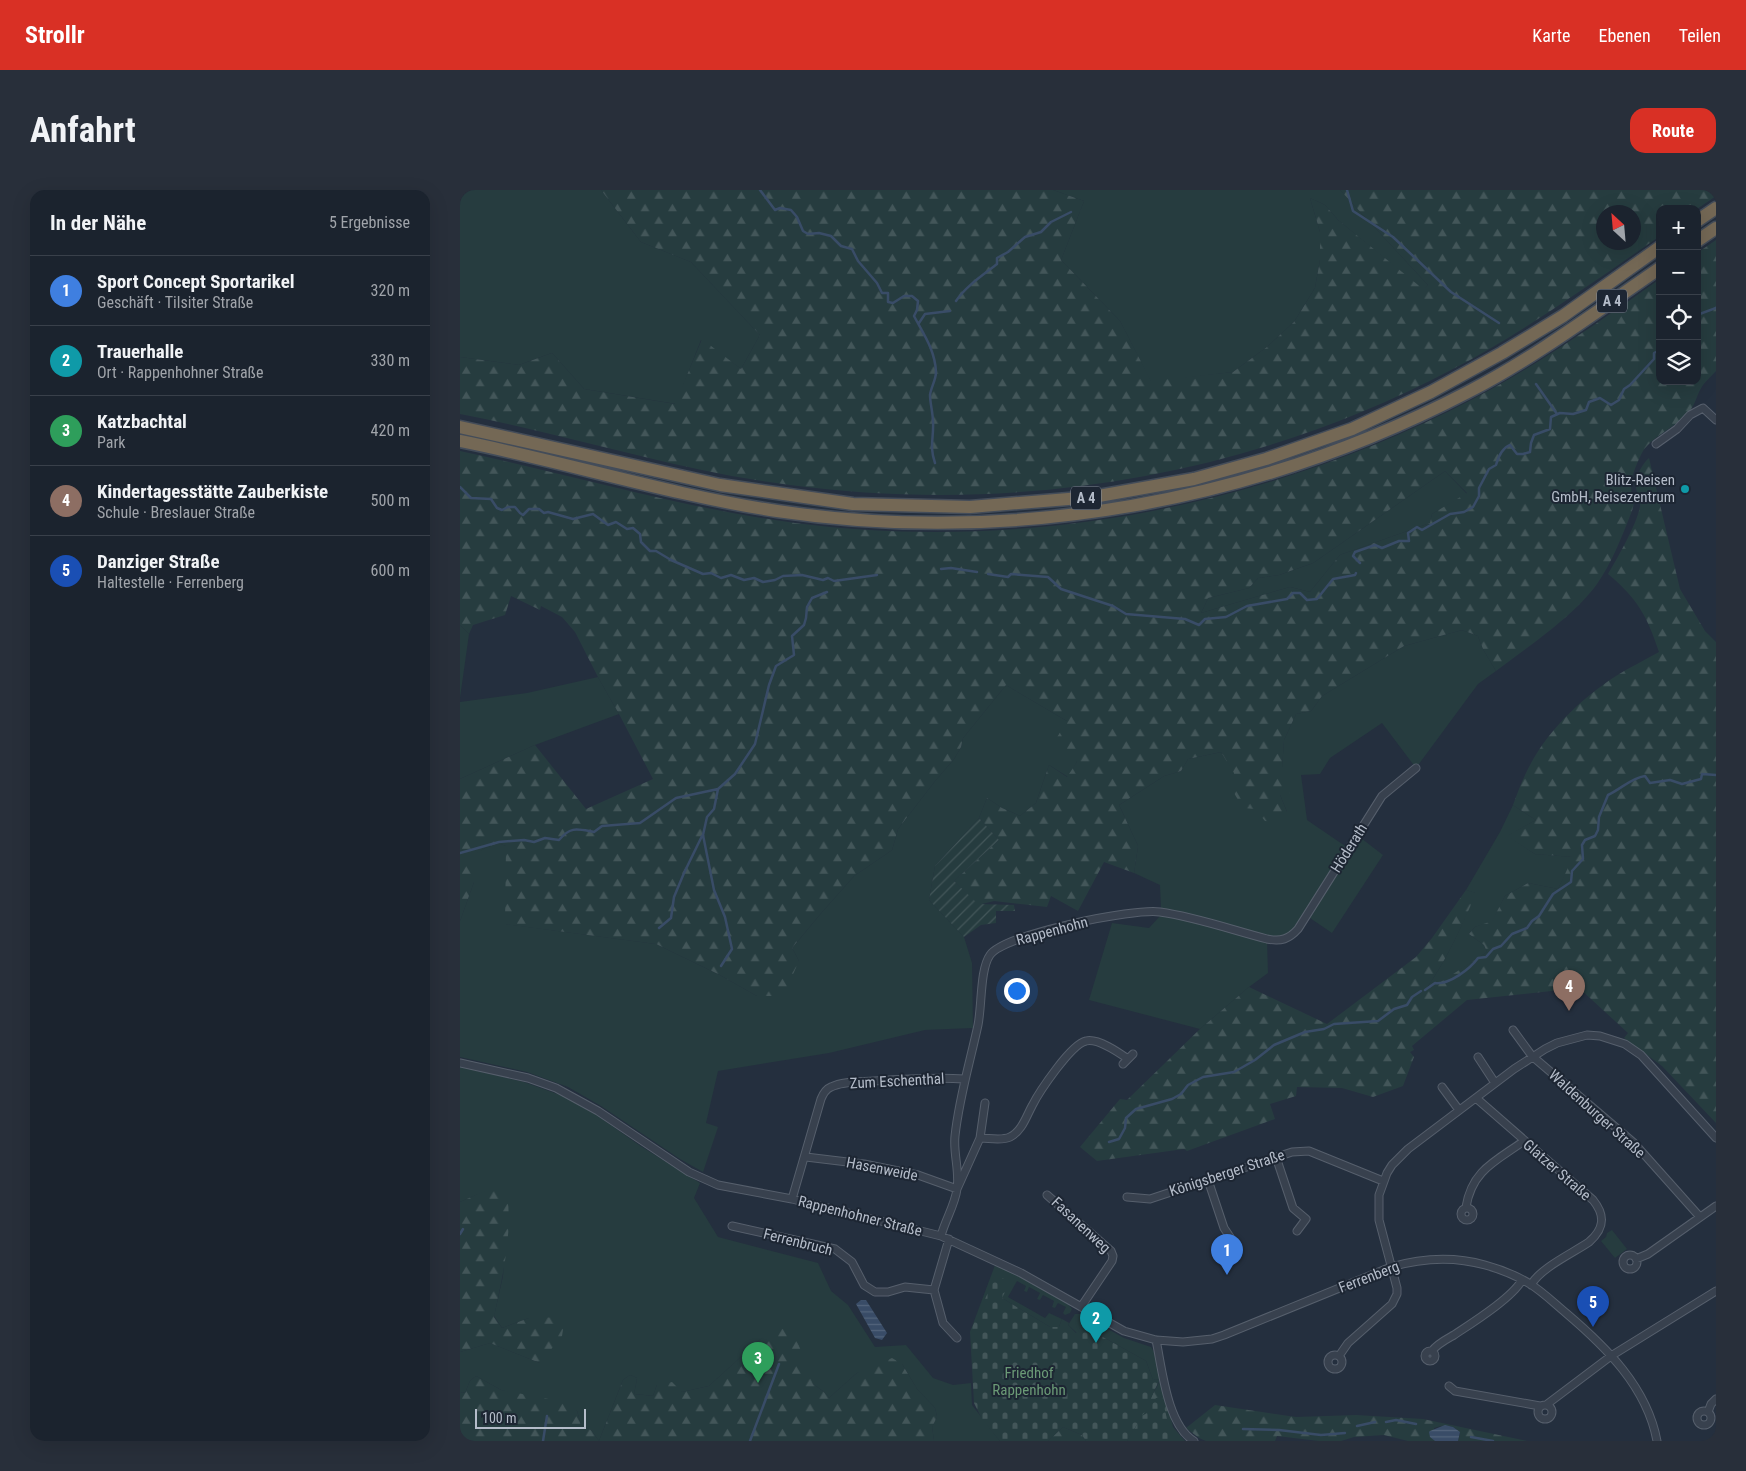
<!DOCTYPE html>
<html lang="de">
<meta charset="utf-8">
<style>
body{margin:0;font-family:"Roboto Condensed",sans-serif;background:#282f3a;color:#f1f3f6}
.controls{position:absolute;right:15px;top:15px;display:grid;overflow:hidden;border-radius:10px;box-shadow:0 5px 20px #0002}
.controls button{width:45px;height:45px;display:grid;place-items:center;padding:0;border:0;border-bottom:1px solid #39404a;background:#1b232e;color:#f1f3f6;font:25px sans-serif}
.compass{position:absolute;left:1136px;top:15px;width:45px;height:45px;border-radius:50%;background:#1b232e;box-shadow:0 5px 20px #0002;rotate:334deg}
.scale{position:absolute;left:15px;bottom:12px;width:111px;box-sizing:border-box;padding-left:5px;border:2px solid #b4bcc9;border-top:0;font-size:14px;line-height:18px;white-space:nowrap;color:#b4bcc9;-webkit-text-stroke:4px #1d2633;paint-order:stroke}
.you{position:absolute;left:556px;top:800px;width:18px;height:18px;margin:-12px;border:4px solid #fff;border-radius:50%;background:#1a73e8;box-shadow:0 0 0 8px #1a73e833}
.badge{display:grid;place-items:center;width:32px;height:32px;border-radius:50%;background:#d93025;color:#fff;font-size:16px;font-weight:700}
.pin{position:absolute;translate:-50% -41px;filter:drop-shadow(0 1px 2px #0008)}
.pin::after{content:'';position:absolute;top:26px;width:18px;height:15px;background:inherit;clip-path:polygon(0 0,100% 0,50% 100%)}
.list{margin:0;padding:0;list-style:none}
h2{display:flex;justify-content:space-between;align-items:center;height:65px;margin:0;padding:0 20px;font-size:21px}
h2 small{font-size:16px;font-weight:400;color:#a0a4aa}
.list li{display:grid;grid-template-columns:32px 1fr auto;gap:15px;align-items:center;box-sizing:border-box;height:70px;padding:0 20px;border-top:1px solid #39404a}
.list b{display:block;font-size:19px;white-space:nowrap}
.list p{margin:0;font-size:16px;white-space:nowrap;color:#a0a4aa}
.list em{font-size:16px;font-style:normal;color:#a0a4aa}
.icon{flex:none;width:28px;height:28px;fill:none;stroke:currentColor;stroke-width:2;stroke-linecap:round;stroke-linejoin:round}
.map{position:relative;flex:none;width:1256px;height:1251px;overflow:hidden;border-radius:15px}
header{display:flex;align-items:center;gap:30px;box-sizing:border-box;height:70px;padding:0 25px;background:#d93025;color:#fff}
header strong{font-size:24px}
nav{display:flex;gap:28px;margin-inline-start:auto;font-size:18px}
.intro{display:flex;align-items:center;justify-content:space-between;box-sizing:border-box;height:120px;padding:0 30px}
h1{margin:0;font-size:35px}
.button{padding:12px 22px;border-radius:15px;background:#d93025;color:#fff;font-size:18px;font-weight:700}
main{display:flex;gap:30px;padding:0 30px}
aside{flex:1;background:#1b232e;border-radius:15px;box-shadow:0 5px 20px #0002}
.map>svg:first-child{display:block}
.green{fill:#263c3f}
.forest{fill:url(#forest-firs);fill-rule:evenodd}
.cemetery{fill:url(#cemetery-stones)}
.garden{fill:url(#garden-furrows)}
.water{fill:url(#water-rules)}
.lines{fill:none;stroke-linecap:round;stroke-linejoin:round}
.stream{stroke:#394c67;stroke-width:2.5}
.minor-casing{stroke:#565f6c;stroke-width:9}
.motorway-casing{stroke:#434c59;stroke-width:15}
.minor{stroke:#38414e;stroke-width:7}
.motorway{stroke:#746855;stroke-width:12}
.culture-dot{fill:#0f9aa8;stroke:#1d2633;stroke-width:2}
.labels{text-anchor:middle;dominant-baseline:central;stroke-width:4;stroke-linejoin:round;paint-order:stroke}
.shield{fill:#1d2633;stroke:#878f9c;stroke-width:1}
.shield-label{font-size:14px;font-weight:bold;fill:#b4bcc9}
.poi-label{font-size:15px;fill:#b4bcc9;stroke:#1d2633;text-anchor:end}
.street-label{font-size:15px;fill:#b4bcc9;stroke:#1d2633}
.park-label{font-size:15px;fill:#6b9a76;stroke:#1d2633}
</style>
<header>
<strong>Strollr</strong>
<nav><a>Karte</a><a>Ebenen</a><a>Teilen</a></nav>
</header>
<div class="intro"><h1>Anfahrt</h1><a class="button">Route</a></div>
<main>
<aside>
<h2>In der Nähe<small>5 Ergebnisse</small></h2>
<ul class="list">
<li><span class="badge" style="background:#3f7fe0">1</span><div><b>Sport Concept Sportarikel</b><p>Geschäft · Tilsiter Straße</p></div><em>320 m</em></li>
<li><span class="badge" style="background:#0f9aa8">2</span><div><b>Trauerhalle</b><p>Ort · Rappenhohner Straße</p></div><em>330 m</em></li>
<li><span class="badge" style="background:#2e9e5b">3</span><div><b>Katzbachtal</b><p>Park</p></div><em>420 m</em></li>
<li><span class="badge" style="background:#8d6e63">4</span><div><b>Kindertagesstätte Zauberkiste</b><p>Schule · Breslauer Straße</p></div><em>500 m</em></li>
<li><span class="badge" style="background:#1a4fb4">5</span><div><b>Danziger Straße</b><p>Haltestelle · Ferrenberg</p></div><em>600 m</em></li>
</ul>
</aside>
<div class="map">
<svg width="1256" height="1251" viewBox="0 0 1256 1251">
<defs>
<pattern id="forest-firs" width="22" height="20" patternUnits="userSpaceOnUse" patternTransform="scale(1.25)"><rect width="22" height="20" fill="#263c3f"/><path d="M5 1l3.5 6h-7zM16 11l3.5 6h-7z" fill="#435659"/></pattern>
<pattern id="cemetery-stones" width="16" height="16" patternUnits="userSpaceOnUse" patternTransform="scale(1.25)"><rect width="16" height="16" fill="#263c3f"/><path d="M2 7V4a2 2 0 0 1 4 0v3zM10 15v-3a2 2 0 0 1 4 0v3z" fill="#435659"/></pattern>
<pattern id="garden-furrows" width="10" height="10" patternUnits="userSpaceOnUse" patternTransform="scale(1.25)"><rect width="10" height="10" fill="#263c3f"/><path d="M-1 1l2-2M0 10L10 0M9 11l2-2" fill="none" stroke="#435659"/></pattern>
<pattern id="water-rules" width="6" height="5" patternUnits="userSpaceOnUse" patternTransform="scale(1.25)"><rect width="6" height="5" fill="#394c67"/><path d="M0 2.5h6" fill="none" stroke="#53647b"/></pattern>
</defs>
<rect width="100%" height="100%" fill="#242f3e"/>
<path class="green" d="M0,0h141l40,52 50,20 69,73 -19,34 -40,-29 -25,64 -92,-15 -32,-36 -33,12 -59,-8z
M593,0h287l88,95 -5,5 -85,-70 -13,-15 -15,-7 10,34v28l-5,28 -21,34 -27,25 -34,25 -82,10 -31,-61 -59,-61 23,-59z
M985,281l22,23 -35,20 -2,9 -90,32 -30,37 -20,-5 -89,26 7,-15 41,-10 9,-10 21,-3 34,-12z
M0,435l9,9 -9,64z
M1002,440l16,6 5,13 13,22 -18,13 -62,84 -34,-45 -52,35 -10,16 -19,1 6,45 41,28 9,-13 26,20 -51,78 -25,-17 -16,21 -24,2 1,34 -19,14 -49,42 -111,-29 23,-77 37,5 12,-13 94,22 -94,-29 -1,-23 -26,-12 4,-27 -19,-41 45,-29 17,-5 7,-12 33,-7 14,21 -1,20 53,19 -7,-17 4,-55 12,-26 15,-3 11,-15 82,-50z
M138,487l21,37 -84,31 -75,34v-77l67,-9z
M546,495l61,36 10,41 -9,15 -19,-12 -13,38 -16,13 -18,-8 -15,-10 -8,20 -44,48 -6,34 35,37 8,26 1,65 -48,2 -96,23 -111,18 -12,52 12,4 -15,45 -23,-13 -79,-53 -33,-19 -41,-15 -67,-15v-136l14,-39v-28l11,-6 13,-5 8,3v78l150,20 64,31 37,21 42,-35 -7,-13 30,-36 32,-36 38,-26 6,-21 37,-48 19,-22 7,-12 2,-9z
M1053,615l23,15 -28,16 27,18 39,3 -16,32 -30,-6 -23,13 -13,26 -17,5 -6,7 15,11 3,7 -57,38 -2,-4c20,-29 34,-60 47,-93l-9,-3 34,-58z
M0,877l64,15 39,14 32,18 47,33 58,36 -6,15 24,39 100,26 13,28 17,14 27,42 31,-2 27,33 20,7 18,-2 1,22 28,36h-66l-2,-14 5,-10 -2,-9 -18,-19 -15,-25 -45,9 -28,25 -5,-6 -11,-8 -92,-4 42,-43 -54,49 -27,6 -25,-7 -4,11 -19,-2 3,-16 -7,-3 -7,5 -24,61 -8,-11 -10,-5 -4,-14 -76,-21 -25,-14 -6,5 -5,12 -5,-1v-40l30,-9 50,20 -11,-45 -27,10 -8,-12 9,-40 5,-70 -22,-15 -26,11z
M1152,1040l15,19 -12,9 -14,-17 5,-4 1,-4z
M535,1075c17,8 70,31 77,44l-2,4 -5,2 -2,-2 3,-6 -8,-4 -3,5 -3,-1 2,-6 -11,-6 -3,5 -3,-1 3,-6 -11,-6 -2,5 -3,-1 2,-5 -9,-5 -9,16 37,21 4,-5 13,6 -3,8h-9l-48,-29 -32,34z
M615,1124h6l43,24 27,9 3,5 7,27 -8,1 -7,-19 -45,-25 -18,-12 -6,9 -9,-8z"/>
<path class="forest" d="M141,0h452l31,11 -23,59 59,61 31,60 82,-9 34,-25 27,-25 21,-34 5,-28v-28l-10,-34 15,7 13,15 85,69 5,-4 -88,-95h376v6l-19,13h-37v27c-68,47 -136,96 -209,134 -203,107 -434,145 -661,115 -112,-14 -219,-50 -330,-71v-57l59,8 33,-12 32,36 91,15 27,-65 39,30 19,-34 -69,-73 -50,-20zM1144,22h30v30h-30z
M1256,50v131c-4,4 -9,9 -13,14 -6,8 -7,19 -14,27 -10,13 -35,23 -46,39 -4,7 -13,28 -12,36 1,15 6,12 -1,29 -9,23 -19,48 -33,68 -23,32 -69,63 -101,87l-13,-22 -5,-13 -16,-6 -58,16 -82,50 -11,15 -15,3 -12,26 -2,30 11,16 -4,8 -9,1 7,17 -4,10 -18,-1 -10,-12 -12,-1 -9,-15v-20l-13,-21 -33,7 -7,12 -17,5 -45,29 19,41 -4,27 -30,-11 -26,49 -27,-15 -4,11 -53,-6 -16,4 -24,-24 45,-41 -20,-22 8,-20 15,10 18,8 16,-13 13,-38 18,12 10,-15 -21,-23 11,-18 -61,-36 -43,53 -2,9 -7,12 -19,22 -37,48 -6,21 -38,26 -32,36 -30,36 7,13 -14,31 -11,4h-17l-37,-21 -64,-31 -151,-20 1,-78 -8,-3 -13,5 -11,7v27l-14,39v-142l75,-34 51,64 67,-30 -34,-65 -21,-37 -23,-45 -13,-15 -21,-11 -1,4 -29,-14 -6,19 -32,10 -4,9 -9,-9v-174c112,24 222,57 335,72 232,30 471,-16 678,-124 65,-34 126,-77 187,-120v102h37v-128zM985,281l22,22 -35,21 -2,9 -90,32 -30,37 -20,-5 -89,26 7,-15 41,-10 9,-10 21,-3 34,-12z
M1189,268l31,131 25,42 11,11v481l-54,-57 -38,-28 4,-5 -49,-45 -112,12 -55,46 2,4 -4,2 4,5 -11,29 -30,11 -31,-9 -45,-1 -1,9 -26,8 5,15 -88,32 -3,-2 -87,12 -17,-14 40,-48 7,1 73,-71 49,-42 78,37 89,-67 16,-19 34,-48 10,3c-14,33 -28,64 -48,93l2,3 57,-37 -3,-7 -15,-11 6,-7 17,-6 13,-25 23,-13 30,6 15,-32 -38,-3 -28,-18 29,-16 -23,-15c4,-11 8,-22 13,-32 18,-39 54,-74 90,-97 14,-9 29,-16 43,-24 -12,-36 -21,-53 -51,-78 9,-15 30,-52 32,-68 1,-7 -4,-13 -4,-20 -1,-9 6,-22 13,-28z
M36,996l11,8c6,40 -5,84 -13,123l8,11 27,-10 36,-1 -3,19 -22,27 -50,-20 -30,9v-150z
M319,1138l10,2 8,10 16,44 11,8 5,6 28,-25 35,-15 10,6 15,25 18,19 2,9 -5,10 2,14h-335l24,-61 7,-5 7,3 -3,16 19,2 4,-11 15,-3 10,10 27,-6 54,-49z
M16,1186l25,14 58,11 18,10 4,14 10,5 8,11h-139v-49l5,1 5,-12z
M701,1189l12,48 12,14h-58z
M755,1215l81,12 60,-2 67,4 104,22h-69l2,-8c-7,-9 -16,-8 -26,-5l1,13h-27l-24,-6 -30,2 -13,4h-22l-42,-5 -2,5h-69l-7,-3 -13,-10z
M603,1237l19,8 4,6h-38z"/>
<path class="cemetery" d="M536,1085l14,7 -8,16 48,29h9l3,-8 7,4 -1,2 8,8 7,-9 18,12 45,25 7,19 8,-1c-9,11 -10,26 -19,37l5,-3 9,-15 6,-1 7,31 8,13h-49l11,-20 -12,20h-41l-4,-6 -19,-8 -15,14h-48l-18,-22 -8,-16 -4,-71z"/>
<path class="garden" d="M519,628l20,22 -45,41 24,23 36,1 1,6h-19v12l-15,2 -17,12 -35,-37 6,-34z"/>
<path class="water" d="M401,1110h5l21,33 -5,7 -7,-2 -19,-34z
M985,1235l8,2 7,5 -2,9h-23l-5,-4 -1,-5 1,-1z"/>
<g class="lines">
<path class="stream" d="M300,0l15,20 5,-2 11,2 6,7 6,14 5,3 11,-1 12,3 10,10 11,3 6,12 19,22 5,10h6v9l5,1 11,-7h8l6,5 -1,9 -3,6c10,19 21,34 22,56 0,8 -5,15 -6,23 0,8 3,18 3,27 1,16 -4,24 2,41
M887,0l6,21 40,26 58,55 48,31
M496,111c10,-15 27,-26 41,-37v-6l11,-6 17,-15 16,-5 10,-10 20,-10
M1237,125l19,-7
M459,133l6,-9 25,-3
M1076,194l21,30
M0,297l11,11 20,1 6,9 5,2 6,-3h7l5,6 3,2 6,-6h10l5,4 4,-1 25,7 20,-5 15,11 8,-3 11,7 6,-1 7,6 1,8 9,9h6l15,9 32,14 8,-1 10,5 10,-3 13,5 10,-2 9,4 12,-2 8,-4 19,-1 21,5 5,-2 6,3 43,-6
M900,373l-7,-7 2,-4 20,-7 7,3 17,-7h10l-1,-8 9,-6 5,3 28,-16 14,-2 9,-5 6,-11v-8l10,-19 7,-4c2,-7 6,-17 14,-20l7,9h6l7,-2 1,-9 3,-8 16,-6 1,-12 9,-4 13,1 13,-4 3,-8 11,-4 11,7 8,-5 5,-11 6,-4 24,-26v-6l6,-3
M481,379l10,-1 26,4
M528,384l20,3 3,-3 37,3 13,12 52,17 13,8 59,5 14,6 6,-6 21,-2 21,-11 40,-7 6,-6h7l7,7 10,-1 16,-20 22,-4 1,-2
M258,599l-4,20 -7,8 -4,18 11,55 11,27 7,32 -11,17
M0,663l39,-11 25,-2 10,2 11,-4 14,2c12,-14 18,-11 35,-8l8,-6 38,-3 36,-25 42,-9 17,-15 20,-30 14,-59 7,-19 18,-11 -2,-19 12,-11 2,-7 1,-11 5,-9 15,-6
M199,738l12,-10 3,-21 10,-24 18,-37
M965,800l10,-7c14,2 35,-14 43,-25l8,-1 7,-8 8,-3 11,-12 15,-6 5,-7 7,-5 14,-22 18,-12 1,-11 11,-12 -1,-14 3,-5 10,-4 3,-6 1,-13 9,-22c13,-6 23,-17 37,-19l5,7 20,-3 12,4 19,-5 1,-5 14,1
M649,952l10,-3 6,-11 1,-10 10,-9 36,-10 9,-5 7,-9 15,-8 31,-5 21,-12 19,-15 31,-13 19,-3 10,-5 44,-3 16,-12 13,-4 5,-8 9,-6
M0,1044l3,-5
M926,1232l10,-2 20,4
M897,1236l18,-4
M783,1239l36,1 42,5 24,-2
M1011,1247l22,4
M83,1251l4,-25
M290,1251l29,-77"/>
<defs>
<path id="minor" d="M1196,254l21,-15 13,-14 13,-7 13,12
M1053,840l19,26 102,87 66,74
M1018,867l17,26
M0,873l68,15 28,10 42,23 91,61 29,13 74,14 149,37 80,37 103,58 32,9 27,2 29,-3 12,-4 167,-68c31,-9 62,-11 94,-2 15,4 32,11 45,19 13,8 24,19 36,29 40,34 81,74 91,128
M663,874l10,-10
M982,897l17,23
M1016,908l117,102c13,16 11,29 -4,42 -16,11 -49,26 -58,43
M520,948c9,0 22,3 30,-1 12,-6 16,-20 22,-31 7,-14 39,-62 54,-65 12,-3 32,11 42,18
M346,967l58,7 54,11 39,14 23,-51 5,-35
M816,967l17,51 13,11 -9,12
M748,990l16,48 10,15 -1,12
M587,1005l64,56 2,5 -1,5 -31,46
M667,1007l23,2 142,-47 17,-1 74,30
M332,1009l29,-100c2,-5 5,-10 10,-12 12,-6 29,-5 43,-6 30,-2 60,-4 90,-2
M1006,1017c6,-37 30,-46 58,-66
M1001 1024a6 6 0 1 1 12 0a6 6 0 1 1-12 0Z
M272,1036l103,23 17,13 12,23 11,7h13l17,-5 29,3
M481,1046c4,-16 14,-31 16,-47 3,-17 -4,-36 -2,-53 4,-38 15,-74 23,-111 4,-20 2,-56 12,-70 15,-21 144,-47 170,-43 36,5 72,18 107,27 14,3 22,0 31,-10l84,-133 34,-28
M489,1049l-15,51 9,33 14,15
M1163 1072a7 7 0 1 1 14 0a7 7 0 1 1-14 0Z
M1176,1069l12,-5 68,-48
M696,1150c6,28 11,85 38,101
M972,1161c5,-7 15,-12 22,-16 18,-12 58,-37 68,-55
M965 1166a5 5 0 1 1 10 0a5 5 0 1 1-10 0Z
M868 1172a7 7 0 1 1 14 0a7 7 0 1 1-14 0Z
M879,1166l9,-13 44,-39 5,-10v-6l-18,-68v-25l8,-22 5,-8 16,-16 106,-80 31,-20 12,-6 30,-8 13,1 25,8 16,11 75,83
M989,1196l6,5 85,15
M1078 1222a7 7 0 1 1 14 0a7 7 0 1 1-14 0Z
M1086,1215l65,-49 105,-65
M1237 1228a7 7 0 1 1 14 0a7 7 0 1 1-14 0Z
M1248,1222l3,-8 5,-5"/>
<path id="motorway" d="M1237,31l19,-13
M1237,51l19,-13
M0,237l260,58 133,19 117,3 123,-10 101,-18 72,-20 86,-30 79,-37 71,-39 61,-37 97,-69
M0,251c106,21 210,54 317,70 236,35 479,-9 691,-119 68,-35 129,-81 192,-124"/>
</defs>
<use href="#minor" class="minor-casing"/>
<use href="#motorway" class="motorway-casing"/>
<use href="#minor" class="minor"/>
<use href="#motorway" class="motorway"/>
</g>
<circle class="culture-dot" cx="1225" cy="299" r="5"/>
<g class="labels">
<g class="shield">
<rect x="1137" y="99.5" width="30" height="23" rx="4"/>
<rect x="611" y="296.5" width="30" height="23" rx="4"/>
</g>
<g class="shield-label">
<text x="1152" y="111">A 4</text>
<text x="626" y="308">A 4</text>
</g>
<g class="poi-label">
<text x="1215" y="290">Blitz-Reisen<tspan x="1215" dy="17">GmbH, Reisezentrum</tspan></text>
</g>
<g class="street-label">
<text transform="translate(889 658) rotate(-58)">Höderath</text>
<text transform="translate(592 741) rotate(-15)">Rappenhohn</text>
<text transform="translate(437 891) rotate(-3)">Zum Eschenthal</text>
<text transform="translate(1137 924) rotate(42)">Waldenburger Straße</text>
<text transform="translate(422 979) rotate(11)">Hasenweide</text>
<text transform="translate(1097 980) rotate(41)">Glatzer Straße</text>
<text transform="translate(767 983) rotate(-18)">Königsberger Straße</text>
<text transform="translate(400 1026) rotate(14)">Rappenhohner Straße</text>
<text transform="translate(621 1035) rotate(43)">Fasanenweg</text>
<text transform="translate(338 1052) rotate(14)">Ferrenbruch</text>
<text transform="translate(909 1087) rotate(-21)">Ferrenberg</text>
</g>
<g class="park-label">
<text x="569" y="1183">Friedhof<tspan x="569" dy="17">Rappenhohn</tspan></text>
</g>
</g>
</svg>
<div class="controls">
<button>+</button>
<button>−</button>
<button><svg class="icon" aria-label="locate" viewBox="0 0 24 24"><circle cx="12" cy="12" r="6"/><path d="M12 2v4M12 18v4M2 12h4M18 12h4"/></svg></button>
<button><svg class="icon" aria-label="layers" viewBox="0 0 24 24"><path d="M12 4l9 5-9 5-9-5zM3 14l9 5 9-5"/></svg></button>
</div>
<svg class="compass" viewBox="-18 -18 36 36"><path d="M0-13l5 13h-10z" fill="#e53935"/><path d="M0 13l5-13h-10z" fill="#a0a4aa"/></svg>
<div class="scale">100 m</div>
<div class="you"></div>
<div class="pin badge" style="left:767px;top:1085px;background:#3f7fe0">1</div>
<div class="pin badge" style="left:636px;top:1153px;background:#0f9aa8">2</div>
<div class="pin badge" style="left:298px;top:1193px;background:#2e9e5b">3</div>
<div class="pin badge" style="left:1109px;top:821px;background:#8d6e63">4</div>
<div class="pin badge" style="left:1133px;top:1137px;background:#1a4fb4">5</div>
</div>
</main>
